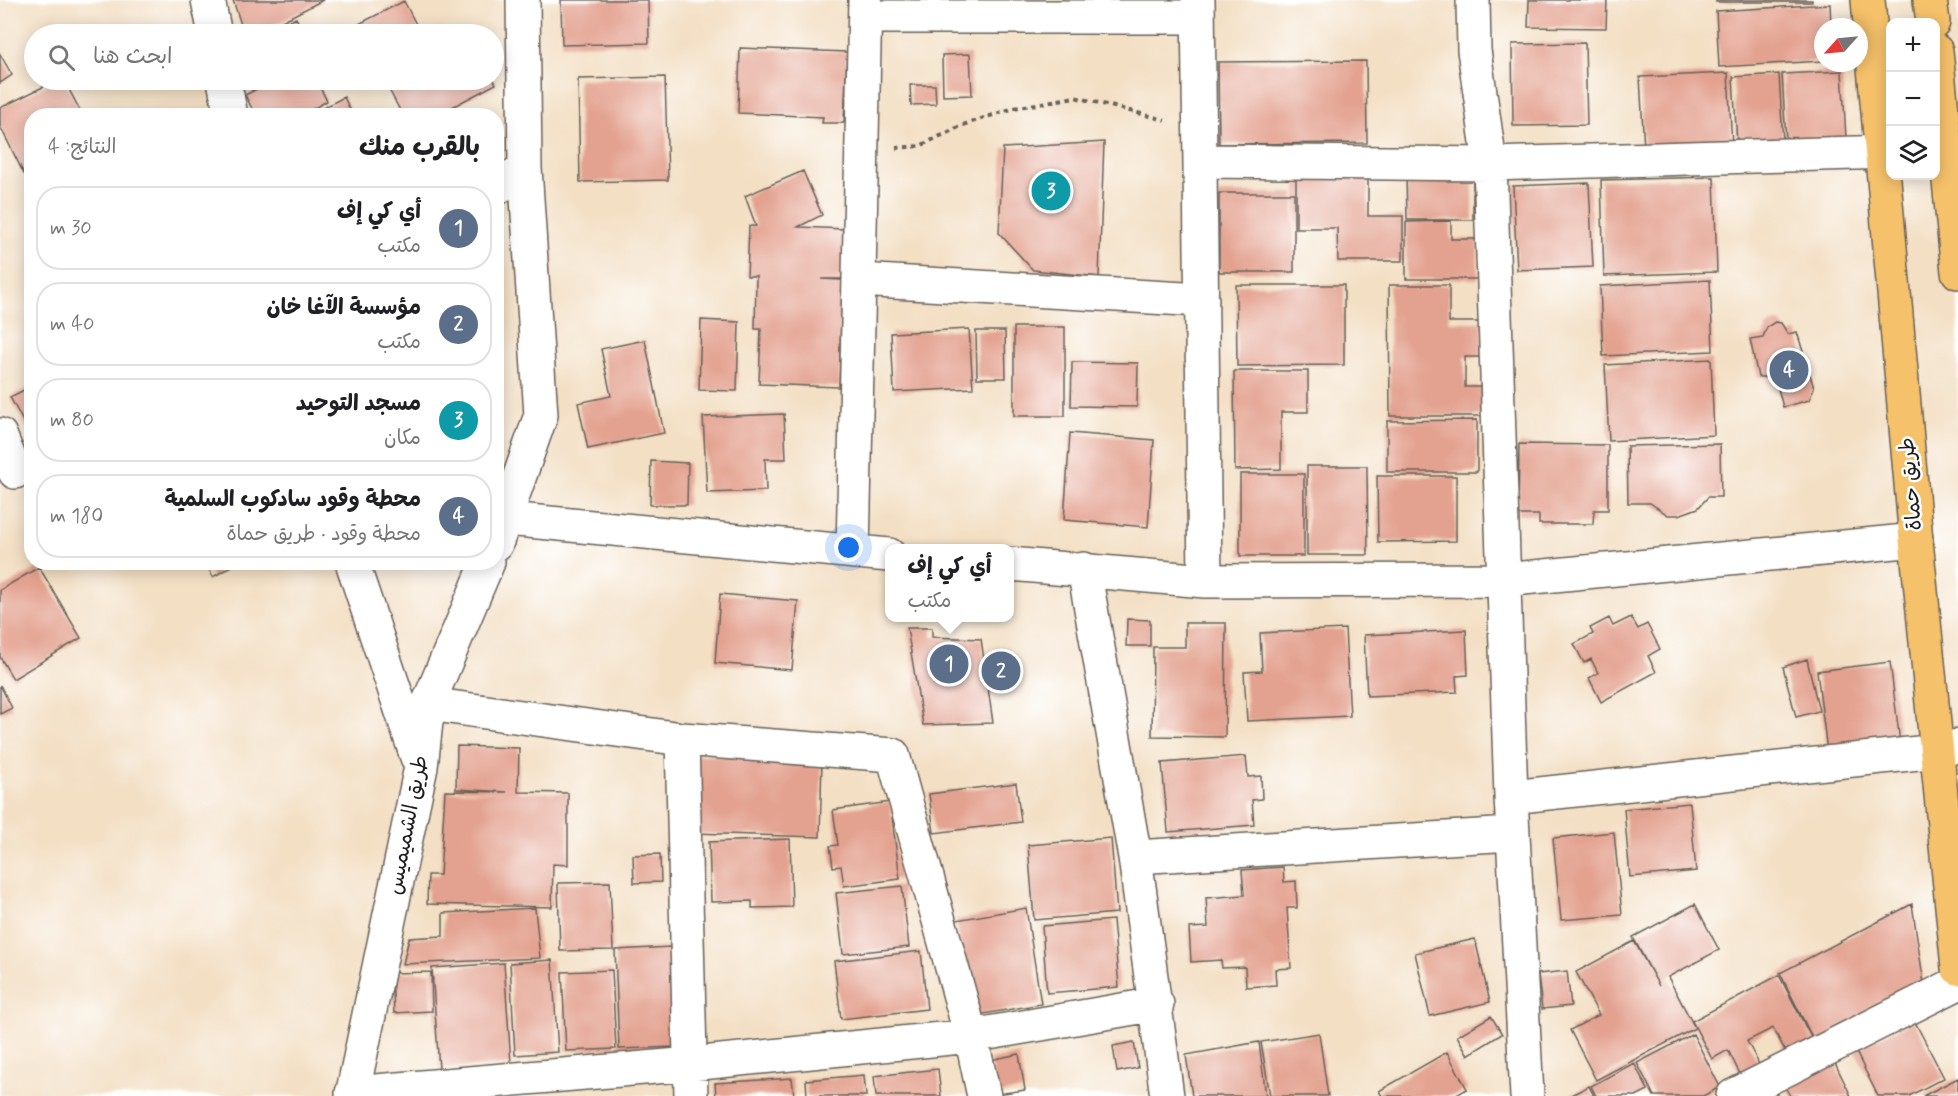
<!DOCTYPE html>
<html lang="ar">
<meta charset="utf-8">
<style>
body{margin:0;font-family:Mynerve,"Playpen Sans Arabic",sans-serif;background:#f2f2f2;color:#202124;direction:rtl}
.controls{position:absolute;right:18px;top:18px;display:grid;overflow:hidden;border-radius:12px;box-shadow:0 3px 15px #0003}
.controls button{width:54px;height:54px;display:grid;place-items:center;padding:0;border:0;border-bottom:2px solid #e0e0e0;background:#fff;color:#202124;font:30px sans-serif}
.compass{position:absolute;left:1814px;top:18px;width:54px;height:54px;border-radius:50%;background:#fff;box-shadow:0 3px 15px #0003;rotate:243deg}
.you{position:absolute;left:849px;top:548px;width:21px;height:21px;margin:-15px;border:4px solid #fff;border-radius:50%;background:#1a73e8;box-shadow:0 0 0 9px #1a73e833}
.badge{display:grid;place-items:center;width:39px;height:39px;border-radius:50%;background:#7c3aed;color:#fff;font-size:20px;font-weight:700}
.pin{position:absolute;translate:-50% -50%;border:3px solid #fff;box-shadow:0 2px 6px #0006}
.popup{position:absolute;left:885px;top:544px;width:129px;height:78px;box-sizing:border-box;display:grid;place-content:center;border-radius:12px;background:#fff;filter:drop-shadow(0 2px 4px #0005);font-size:20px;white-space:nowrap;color:#757577}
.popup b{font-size:22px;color:#202124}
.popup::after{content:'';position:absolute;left:50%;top:100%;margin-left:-12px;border:12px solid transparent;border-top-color:#fff}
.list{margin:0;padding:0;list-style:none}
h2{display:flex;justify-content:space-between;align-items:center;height:78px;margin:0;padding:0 24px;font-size:26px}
h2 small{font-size:20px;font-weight:400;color:#757577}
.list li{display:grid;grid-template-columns:39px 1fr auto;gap:18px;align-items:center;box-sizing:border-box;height:84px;margin:0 12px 12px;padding:0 12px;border:2px solid #e0e0e0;border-radius:24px}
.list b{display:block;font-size:22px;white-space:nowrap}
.list p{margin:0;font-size:20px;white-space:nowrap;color:#757577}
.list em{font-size:20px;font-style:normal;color:#757577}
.icon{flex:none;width:33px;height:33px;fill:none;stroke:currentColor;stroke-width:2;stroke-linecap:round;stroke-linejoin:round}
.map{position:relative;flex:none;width:1958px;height:1096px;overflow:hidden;direction:ltr}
.search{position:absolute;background:#fff;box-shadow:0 3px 15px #0003;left:24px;top:24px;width:480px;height:66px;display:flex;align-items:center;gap:15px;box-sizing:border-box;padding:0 21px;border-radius:33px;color:#757577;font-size:22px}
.panel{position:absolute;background:#fff;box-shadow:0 3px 15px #0003;left:24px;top:108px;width:480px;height:462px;border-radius:24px;direction:rtl}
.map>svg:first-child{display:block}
.building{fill:#e3a18f}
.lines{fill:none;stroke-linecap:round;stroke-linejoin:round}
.minor-casing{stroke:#676057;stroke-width:36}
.major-casing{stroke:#676057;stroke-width:36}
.path{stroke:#676057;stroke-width:4;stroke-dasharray:4.5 4.5;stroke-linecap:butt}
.minor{stroke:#fff;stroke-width:33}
.major{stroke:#f5c16b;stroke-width:33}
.labels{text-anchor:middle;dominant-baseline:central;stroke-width:5;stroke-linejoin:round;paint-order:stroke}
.street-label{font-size:21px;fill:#1c1c1c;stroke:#fff}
</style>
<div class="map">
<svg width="1958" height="1096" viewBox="0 0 1958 1096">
<rect width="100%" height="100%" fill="#fff"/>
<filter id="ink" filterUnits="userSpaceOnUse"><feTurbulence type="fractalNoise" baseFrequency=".0167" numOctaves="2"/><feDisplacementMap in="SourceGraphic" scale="12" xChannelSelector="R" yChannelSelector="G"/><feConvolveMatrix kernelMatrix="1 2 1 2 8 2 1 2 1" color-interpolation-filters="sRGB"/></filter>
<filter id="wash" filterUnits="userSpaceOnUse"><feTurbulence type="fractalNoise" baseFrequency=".008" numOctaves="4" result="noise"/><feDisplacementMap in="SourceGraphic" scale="24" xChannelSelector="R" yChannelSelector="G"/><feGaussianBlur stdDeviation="1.35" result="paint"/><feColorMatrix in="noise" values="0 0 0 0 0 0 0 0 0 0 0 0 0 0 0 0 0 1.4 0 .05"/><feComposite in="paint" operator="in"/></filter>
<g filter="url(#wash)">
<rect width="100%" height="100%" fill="#f3dfc4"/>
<g id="blocks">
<path class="building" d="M233,0h90l-66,34h-13z
M561,0h87l1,43 -87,2z
M1529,0h78l-1,28 -78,-1z
M1716,0h96v2h-96z
M404,1l17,33h-70l-2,-5z
M1830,4l1,23h-8v34l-104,6 -3,-56z
M296,18l9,16h-41z
M1585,43l2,82 -74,1 -1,-82z
M740,48l107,4 -3,71h-22l1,-6 -85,-4z
M0,54l12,21 -12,8z
M970,54l2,41 -29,1 -1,-41z
M1366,61l1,82 -148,1 -1,-82z
M1842,71l4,67 -60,3 -4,-67z
M1728,73l4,72 -88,4 -4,-72z
M1779,74l4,67 -46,3 -4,-67z
M665,77l3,103 -88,2 -2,-103z
M57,80h7l19,36h-51v54l-8,4 -24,-48v-18z
M246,80h26l-20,10z
M275,80h41l11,21 -27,15h-44l-11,-21z
M384,80h110l2,4 -61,32h-32z
M910,85h25l1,19 -25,1z
M344,97l9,19h-45z
M1104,142l-5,135 -66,-7 -34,-37 4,-85z
M803,171l19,44 -24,12 46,2 -1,50h-22l21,1 -3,107 -80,-3 2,-55h-6l1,-53h-9l2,-50h7l-11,-30z
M1406,174h67v46h-66z
M1368,176v40h35v45h-65l-1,-33h-41v-51z
M1714,177l3,95 -113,4 -3,-96z
M1589,183l4,84 -76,3 -4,-84z
M1219,193h75v79h-75z
M1451,221v18h27v40h-72v-57z
M1710,280l3,71 -110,5 -3,-70z
M1236,285h108v80l-107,1z
M1389,285h60v37h34v35h-18v30h24v29h-99z
M701,320l38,2 -2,69 -38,-1z
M1775,322l6,1 7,11 9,-2 17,56 -5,12 -26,7 -8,-30h-17l-8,-38 13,-2 4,-10z
M1014,327h51v89h-51z
M969,329l4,59 -79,4 -3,-59z
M976,331h29l1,47h-29z
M645,340l19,93 -76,16 -10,-46 33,-7 -10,-47z
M1711,359l3,76 -105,6 -4,-76z
M1072,362l66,1 -1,44 -66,-1z
M1234,371h74v41h-27v57l-46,1z
M32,386v52l-22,-41z
M784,414l2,45h-21l1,32 -59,2 -4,-76z
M1477,420v52h-90v-51z
M1070,433l84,7 -6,87 -84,-7z
M1519,444l89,1v65h-14l-1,14h-54v-9h-21z
M1720,444l1,53h-13l-10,11 -19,7h-11l-18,-12h-22l-1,-57z
M651,461l37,2 -1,42h-37z
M1307,466h60l1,89h-61z
M1240,474h64v82h-64z
M1377,476h79v65l-78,1z
M205,562h34l-26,15z
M39,567l42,71 -68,41 -13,-22v-67z
M720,594l78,7 -6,69 -77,-7z
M1631,617l7,12 9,-5 13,25 -12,7 8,16 -55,30 -12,-24 9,-5 -7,-14 -7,4 -10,-19 19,-10 -3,-6 19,-10 4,8z
M1127,619l23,1v26h-24z
M1185,623h41l-1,114 -73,-1 1,-89h32z
M907,628h25v9l49,2 12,84 -70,2z
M1345,629l5,87 -103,5 -3,-49 18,-1 -2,-38z
M1466,630l2,45 -12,1 1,16 -90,4 -3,-61z
M1807,659l12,52 -23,6 -13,-50z
M1890,662l10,81 -73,8 -10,-80z
M0,685l12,23 -12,6z
M457,746l62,2 -1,44 50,1v72l-15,-1 -1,43 -125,-3 1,-29h12l5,-84 62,1 -51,-3z
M695,755l127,4 -2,78 -127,-4z
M1246,756l2,21 13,-1 1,23 -10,1 2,25 -86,7 -6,-69z
M1016,783l5,39 -87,11 -5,-39z
M890,802l10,77 -56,7 -3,-20 -8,1 -3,-21 8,-1 -5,-35z
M1690,803l6,68 -66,6 -6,-68z
M1614,832l8,83 -61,5 -8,-82z
M1111,838l6,75 -83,7 -6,-75z
M790,839l2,68 -40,1v-7l-41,1 -2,-60z
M660,854l1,28 -27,1 -1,-28z
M1283,867l1,15 12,-1 1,27h-10l4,60 -16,1 1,16 -30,2 -1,-20 -23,1 -1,-8 -30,2 -2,-34 19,-1 -2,-29 38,-3 -2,-25z
M610,882l3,68 -53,1 -2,-68z
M902,886l7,61 -66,7 -7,-61z
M1695,904l24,46 -51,27 27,51 -99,52 -26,-50 29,-15 -23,-43 58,-31 25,45 -26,-49z
M1912,904l13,87 -108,56 -37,-74z
M535,908l5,50 -137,6 6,-26 34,-2v-23z
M1026,908l15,96 -69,12 -16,-96z
M1113,920l6,67 -72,6 -5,-67z
M1475,939l15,63 -60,14 -15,-63z
M671,947l4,100 -56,2 -4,-99z
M921,951l6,58 -86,10 -7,-58z
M552,960l6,92 -43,3 -5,-92z
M504,963l7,101 -72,5 -7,-101z
M612,970l4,79 -50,2 -4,-79z
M1567,971l4,35 -29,3 -4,-35z
M431,972l1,39 -38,2 -2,-40z
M1779,975l35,68 -26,13 -15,-28 -26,13 13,25 -19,10 -13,-26 -16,9 -20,-38z
M1491,1016l11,18 -34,21 -11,-19z
M1914,1020l30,58 -35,18h-31l-23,-46z
M1319,1033l9,63h-58l-9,-54z
M1693,1034l27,53 -17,9h-49l-17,-33z
M1134,1042l4,26 -21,4 -4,-26z
M1259,1042l7,54h-74l-6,-41z
M1447,1052l20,37 -12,7h-73l-3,-5z
M1019,1054l6,36 -28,4 -7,-34z
M1832,1057l19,39h-61l-7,-14z
M1634,1063l14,27 -12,6h-40l-5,-10z
M938,1069l3,27h-65l-2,-20z
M864,1075l2,21h-59l-1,-16z
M792,1078l2,18h-78l-1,-13z
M1958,1078v18h-35z
M1589,1086l5,10h-25z"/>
</g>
</g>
<g filter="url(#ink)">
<use href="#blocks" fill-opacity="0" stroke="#676057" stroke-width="1.5"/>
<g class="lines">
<defs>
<path id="minor" d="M208,0l7,34
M1198,0l7,581
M1473,0l1,50 16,114 21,633 16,299
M865,17h333
M224,80l7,36
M1201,161l289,3 400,-12
M496,189l29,-21
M859,280l343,20
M0,435l15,37
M507,519l382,36
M496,544l45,-129 -16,-247 -2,-168
M853,552l12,-552
M352,562l65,195
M1009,564l196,17 298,-1 413,-40
M1084,569l51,288 32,239
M428,704l254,35 9,357
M682,739l211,16 78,281 13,60
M1511,797l426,-46 21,-5
M1135,857l377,-23
M352,1093l339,-29 280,-28 186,-32
M352,1096l69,-329 7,-63 60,-142
M1733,1096l225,-113"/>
<path id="major" d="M1868,0l48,540 42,428
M1930,0l3,22
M1936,51l22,221"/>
</defs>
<use href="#minor" class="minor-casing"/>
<use href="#major" class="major-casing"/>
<path class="path" d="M896,148l24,-2 43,-21 51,-17 61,-11 90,23"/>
<use href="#minor" class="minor"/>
<use href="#major" class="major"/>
</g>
</g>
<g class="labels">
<g class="street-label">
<text transform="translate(1911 484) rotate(-95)">طريق حماة</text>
<text transform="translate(408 825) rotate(-79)">طريق الشميميس</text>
</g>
</g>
</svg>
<div class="controls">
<button>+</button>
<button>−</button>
<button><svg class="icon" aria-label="layers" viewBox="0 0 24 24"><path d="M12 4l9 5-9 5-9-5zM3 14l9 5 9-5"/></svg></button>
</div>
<svg class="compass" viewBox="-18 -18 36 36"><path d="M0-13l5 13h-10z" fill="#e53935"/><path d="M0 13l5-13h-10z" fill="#757577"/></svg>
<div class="you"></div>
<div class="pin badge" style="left:949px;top:664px;background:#5c6f8a">1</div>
<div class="popup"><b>أي كي إف</b>مكتب</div>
<div class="pin badge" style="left:1001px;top:671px;background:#5c6f8a">2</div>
<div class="pin badge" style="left:1051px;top:191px;background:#0f9aa8">3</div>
<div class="pin badge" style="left:1789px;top:370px;background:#5c6f8a">4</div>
<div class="search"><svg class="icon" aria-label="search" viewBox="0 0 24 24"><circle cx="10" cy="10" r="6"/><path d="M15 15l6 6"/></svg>ابحث هنا</div>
<section class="panel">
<h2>بالقرب منك<small>النتائج: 4</small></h2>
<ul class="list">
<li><span class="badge" style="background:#5c6f8a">1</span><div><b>أي كي إف</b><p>مكتب</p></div><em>30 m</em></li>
<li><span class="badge" style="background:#5c6f8a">2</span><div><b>مؤسسة الآغا خان</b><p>مكتب</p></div><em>40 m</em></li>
<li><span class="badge" style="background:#0f9aa8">3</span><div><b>مسجد التوحيد</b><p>مكان</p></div><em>80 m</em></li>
<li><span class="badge" style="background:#5c6f8a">4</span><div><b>محطة وقود سادكوب السلمية</b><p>محطة وقود · طريق حماة</p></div><em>180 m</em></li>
</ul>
</section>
</div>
